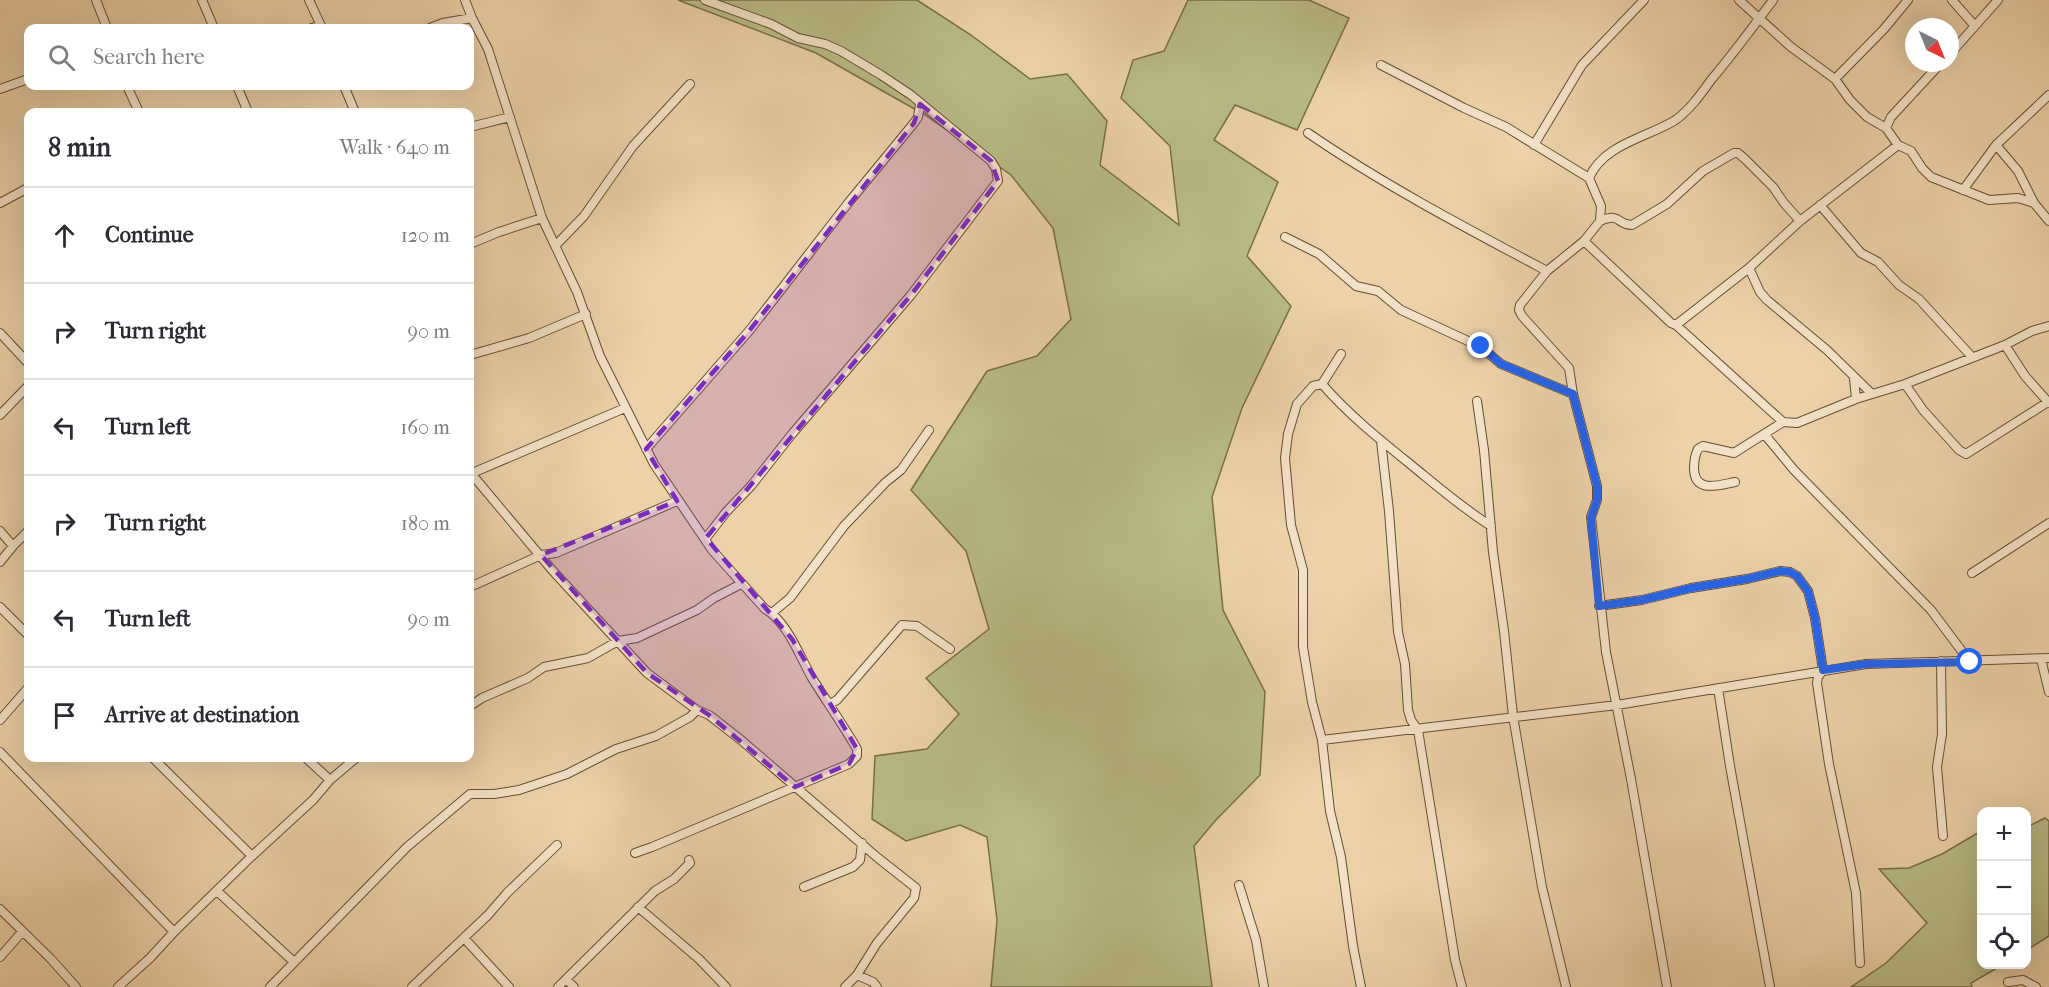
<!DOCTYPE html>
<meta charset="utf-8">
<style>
body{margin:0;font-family:"IM FELL French Canon",serif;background:#f7f7f7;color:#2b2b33}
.controls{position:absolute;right:18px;bottom:18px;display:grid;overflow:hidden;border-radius:12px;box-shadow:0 6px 24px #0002}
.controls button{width:54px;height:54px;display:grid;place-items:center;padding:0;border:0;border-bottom:2px solid #e1e1e2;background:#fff;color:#2b2b33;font:30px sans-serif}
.compass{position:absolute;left:1905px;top:18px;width:54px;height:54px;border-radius:50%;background:#fff;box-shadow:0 6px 24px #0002;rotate:137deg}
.stop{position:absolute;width:18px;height:18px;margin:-14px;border:4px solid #2563eb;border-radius:50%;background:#fff}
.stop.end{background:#2563eb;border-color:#fff;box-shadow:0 2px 6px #0008}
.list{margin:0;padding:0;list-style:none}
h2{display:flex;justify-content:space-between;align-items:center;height:78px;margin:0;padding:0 24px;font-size:26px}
h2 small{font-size:20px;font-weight:400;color:#7c7c81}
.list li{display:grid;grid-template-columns:39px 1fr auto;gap:18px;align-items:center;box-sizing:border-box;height:96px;padding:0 24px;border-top:2px solid #e1e1e2}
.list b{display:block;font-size:22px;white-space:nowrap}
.list em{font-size:20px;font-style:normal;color:#7c7c81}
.icon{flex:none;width:33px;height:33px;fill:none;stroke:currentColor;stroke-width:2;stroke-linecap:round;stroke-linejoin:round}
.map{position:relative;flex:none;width:2049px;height:987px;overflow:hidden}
.search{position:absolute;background:#fff;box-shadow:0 6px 24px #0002;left:24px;top:24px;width:450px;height:66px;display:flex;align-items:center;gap:15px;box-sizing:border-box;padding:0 21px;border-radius:12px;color:#7c7c81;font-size:22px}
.panel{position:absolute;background:#fff;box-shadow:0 6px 24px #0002;left:24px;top:108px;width:450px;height:654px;border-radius:12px}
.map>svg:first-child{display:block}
.green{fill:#b9bb87;stroke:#7a6e48;stroke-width:1.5}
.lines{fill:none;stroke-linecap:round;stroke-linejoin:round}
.minor-casing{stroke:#674e32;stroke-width:10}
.minor{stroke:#f3e1c7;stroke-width:8}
.route{stroke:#2563eb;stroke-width:8}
.marked{fill:#7b2cbf;fill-opacity:0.2;stroke:#7b2cbf;stroke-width:4.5;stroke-dasharray:12 8;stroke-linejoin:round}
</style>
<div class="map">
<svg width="2049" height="987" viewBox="0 0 2049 987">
<rect width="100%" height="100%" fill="#ecd1a9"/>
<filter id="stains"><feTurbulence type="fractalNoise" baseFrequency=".00333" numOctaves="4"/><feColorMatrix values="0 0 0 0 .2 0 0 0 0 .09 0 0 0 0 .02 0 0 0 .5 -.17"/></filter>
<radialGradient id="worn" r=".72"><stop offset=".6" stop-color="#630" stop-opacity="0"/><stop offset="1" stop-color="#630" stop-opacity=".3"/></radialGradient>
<path class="green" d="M678,0h239l54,35 59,44 37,-5 40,47 -7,44 79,60 -9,-79 -49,-48 12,-38 31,-9 24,-51h121l40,18 -52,112 -62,-25 -21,35 64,42 -31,74 44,50 -49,102 -30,89 11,113 42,82 -5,83 -45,46 -21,25 18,141h-221l6,-67 -10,-83 -27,-12 -54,16 -34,-22 3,-63 52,-7 32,-35 -33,-36 63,-49 -23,-78 -55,-61 76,-119 50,-15 34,-37 -18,-91 -42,-53 -86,-60 -109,-62z
M2045,818l4,3v115l-22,14v-123z
M1981,831l1,133 20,1 -31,18 1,4h-121l35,-24 41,-40 -48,-54 30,-1 33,-14z"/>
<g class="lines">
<defs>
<path id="minor" d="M96,0l11,28
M202,0l12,28
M309,0l13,28
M465,0l7,18 16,31 54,169 35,74 23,64 54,108 58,86 53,59c22,12 35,48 47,69 15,24 31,47 45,71v7l-8,8 -197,83 -17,6
M705,0l66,24 27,14 27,6 16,7 40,24 30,20 80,66 5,8 2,12 -87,114 -119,139 -41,52 -24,25 -21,27
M1739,0l52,47 44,32 15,21 17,17 19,11 12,17 13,6 11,17 9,9 58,23 29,-2 16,5 15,18
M1952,0l22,25
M312,28l9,-2
M430,28l13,-5 29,-5
M1950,54l48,-54
M1381,65l83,43 42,19 83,51
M1835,79l49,-50 24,-29
M127,86l12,26
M237,86l11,26
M344,86l11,26
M0,89l28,-10
M470,127l40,-10
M1886,128l5,-11 50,-54
M1308,133c76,52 158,95 239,138
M1534,145l48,-80 62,-65
M1996,145l22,26 16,32
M1963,190l33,-45 53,-50
M0,203l28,-15
M1820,205l41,48 17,9 21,23 20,14 53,58
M1600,221c22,-9 16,4 32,4l35,-21 36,-33 31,-18h4l8,7 27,27 11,16 16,18
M1285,237l34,17 37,32 22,5 23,19 80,37 20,17 72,30 24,92v14l-6,17 15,135 25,127 36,208
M1584,241l87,82 5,2 73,-57 51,-47 98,-76
M470,244l29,-12 43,-14
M556,245l28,-29 49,-70 57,-62
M1749,268l11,24 7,8 60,50 45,44
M1676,325l107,97
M0,333l28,30
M2005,345l20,31 24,27
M1341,354l-19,30 -9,2 -16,18 -9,30 -3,24 6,67 12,45v77l9,55 10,38 8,71 11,46 12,89 8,41
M470,355l59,-17 57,-24
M1854,378l2,21
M1322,384c26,30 57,55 88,80 27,22 52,44 81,62
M1905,384l18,26 36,40 7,4 82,-52
M1573,394l-4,-26 -47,-52 -3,-6 1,-5 27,-34 37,-30 16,-20 1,-15 -12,-28c14,-33 56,-40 85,-57 15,-10 27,-27 37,-41 22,-26 42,-53 62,-80
M1477,401l7,49 9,102 11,79 9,85 29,171 24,100
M0,415l28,-29
M1765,435l29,35 137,140 39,52
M1381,441l8,70 9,121 7,32 3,46 3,10 7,10 37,230 7,27
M646,449l103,-118 100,-129 65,-79 4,-6 2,-13
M470,472l82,98 95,103 50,37 12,5 32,25 137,118 38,30 -2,10 -37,45 -20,32
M470,474l155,-66
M1735,482c-16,3 -41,12 -41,-14 0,-7 1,-13 4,-19l5,-3 31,7 49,-31 14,1 59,-24 49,-15 100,-39 27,-14 17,-5
M0,531l13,15 -13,16
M13,546l15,-15
M1972,573l77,-50
M470,587l71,-32 15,-2 121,-52
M1599,606l43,-6 49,-12 56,-9 33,-8 10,1 7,4 11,15 7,27 8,52 -5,7 -1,6 12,81 27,129 4,70
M0,607l28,28
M772,613l18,-15 54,-72 42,-44 15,-12 28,-40
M2041,659l8,33
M1941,661l1,73 -5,33 6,69
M1718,688l12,78 40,221
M827,701l3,3 7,-4 65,-75 15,1 33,23
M470,706l12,-8 46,-20 16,-11 44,-9 30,-17 19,-3 60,-28 17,-12 27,-14
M0,720l28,-32
M1322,740l295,-35 249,-41 183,-6
M0,752l174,180
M153,758l99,98
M306,758l24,22
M1239,885l17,55 8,47
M804,887l49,-20 7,-7 2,-17
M217,891l77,71
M638,907l61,52 27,28
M0,909l51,50 25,28
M464,938l45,49
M0,957l22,-25
M566,979l8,8
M2008,982l15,-2 13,7
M118,987l32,-29 24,-26 78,-76 61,-56 17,-20 26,-22
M270,987l137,-140 63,-53h24l25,-4 48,-16 49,-25 40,-13 34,-19 7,-7
M412,987l76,-72 19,-22 50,-48
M558,987l97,-96 19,-12 16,-16 -1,-3
M845,987l12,-12 16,7 4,5"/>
</defs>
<use href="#minor" class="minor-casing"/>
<use href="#minor" class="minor"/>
</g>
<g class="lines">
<path class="route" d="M1481,346l20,18 72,30 24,92v14l-6,18 8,88 43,-6 49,-12 56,-9 33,-8 10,1 7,4 11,15 7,27 8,52 43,-6 104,-2"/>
</g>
<path class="marked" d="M920,104l71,57 7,20 -87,114 -205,243 86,101 65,110 -8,15 -54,23 -86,-72 -62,-42 -106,-118 136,-54 -31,-52 103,-118 165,-208z"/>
<rect width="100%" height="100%" filter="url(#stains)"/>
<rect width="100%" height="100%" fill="url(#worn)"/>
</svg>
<div class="controls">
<button>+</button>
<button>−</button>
<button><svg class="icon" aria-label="locate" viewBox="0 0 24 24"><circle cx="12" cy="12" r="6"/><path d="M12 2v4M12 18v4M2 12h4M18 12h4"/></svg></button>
</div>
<svg class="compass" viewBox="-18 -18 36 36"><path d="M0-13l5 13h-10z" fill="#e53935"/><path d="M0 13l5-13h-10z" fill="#7c7c81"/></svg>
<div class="stop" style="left:1970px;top:662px"></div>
<div class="stop end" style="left:1481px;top:346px"></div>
<div class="search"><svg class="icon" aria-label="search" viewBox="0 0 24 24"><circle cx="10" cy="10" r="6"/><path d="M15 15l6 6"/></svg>Search here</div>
<section class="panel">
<h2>8 min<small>Walk · 640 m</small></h2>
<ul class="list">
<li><svg class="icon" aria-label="ahead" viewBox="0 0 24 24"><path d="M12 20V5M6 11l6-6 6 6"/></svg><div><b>Continue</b></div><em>120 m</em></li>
<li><svg class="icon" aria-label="right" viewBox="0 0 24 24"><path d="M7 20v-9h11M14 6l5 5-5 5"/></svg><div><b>Turn right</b></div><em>90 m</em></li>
<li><svg class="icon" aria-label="left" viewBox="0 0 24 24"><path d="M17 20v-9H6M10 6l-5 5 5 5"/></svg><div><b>Turn left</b></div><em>160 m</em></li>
<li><svg class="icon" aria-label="right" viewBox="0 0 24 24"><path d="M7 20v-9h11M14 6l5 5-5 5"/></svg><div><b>Turn right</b></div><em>180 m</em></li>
<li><svg class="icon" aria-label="left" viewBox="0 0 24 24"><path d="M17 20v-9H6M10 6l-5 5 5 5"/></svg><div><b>Turn left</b></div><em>90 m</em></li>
<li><svg class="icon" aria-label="arrive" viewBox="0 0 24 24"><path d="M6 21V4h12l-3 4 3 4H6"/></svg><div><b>Arrive at destination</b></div></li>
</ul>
</section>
</div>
